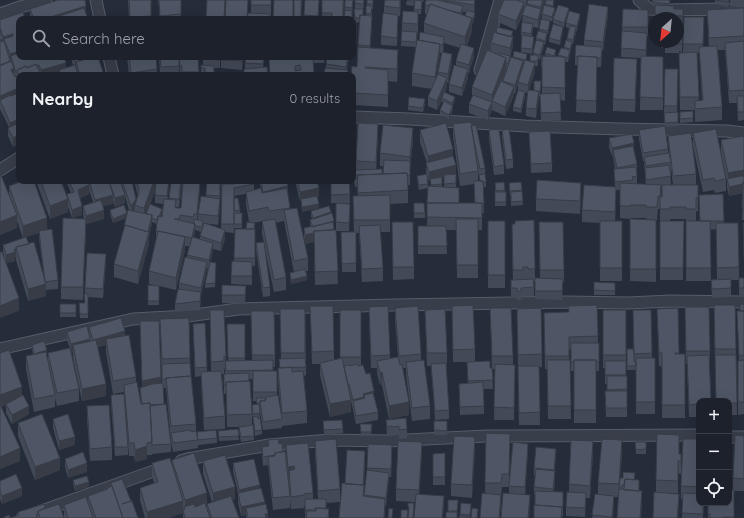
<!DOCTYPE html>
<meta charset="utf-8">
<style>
body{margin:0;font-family:Quicksand,sans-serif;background:#292e38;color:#f1f3f6}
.controls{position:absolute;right:12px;bottom:12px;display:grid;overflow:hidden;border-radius:8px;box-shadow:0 4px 16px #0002}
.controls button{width:36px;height:36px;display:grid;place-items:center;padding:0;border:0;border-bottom:1px solid #3a3e48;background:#1c212c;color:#f1f3f6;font:20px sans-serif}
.compass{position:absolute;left:648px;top:12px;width:36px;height:36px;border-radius:50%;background:#1c212c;box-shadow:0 4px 16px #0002;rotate:207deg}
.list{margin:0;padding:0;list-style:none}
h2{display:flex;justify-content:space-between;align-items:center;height:52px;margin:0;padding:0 16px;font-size:17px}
h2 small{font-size:13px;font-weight:400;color:#a0a3a9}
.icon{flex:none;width:22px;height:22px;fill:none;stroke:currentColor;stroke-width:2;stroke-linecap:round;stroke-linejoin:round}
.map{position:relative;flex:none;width:744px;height:518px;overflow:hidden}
.search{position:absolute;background:#1c212c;box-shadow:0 4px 16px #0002;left:16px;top:16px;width:340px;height:44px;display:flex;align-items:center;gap:10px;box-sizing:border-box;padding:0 14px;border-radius:8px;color:#a0a3a9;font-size:15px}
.panel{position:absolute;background:#1c212c;box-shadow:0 4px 16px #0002;left:16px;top:72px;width:340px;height:112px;border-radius:8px}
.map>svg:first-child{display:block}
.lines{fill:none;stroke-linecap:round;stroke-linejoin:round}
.minor-casing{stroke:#565c68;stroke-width:13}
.minor{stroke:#383e4a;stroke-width:11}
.wall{fill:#434a57;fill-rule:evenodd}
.shaded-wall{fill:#373c47}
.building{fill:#4e5665;stroke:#373c47;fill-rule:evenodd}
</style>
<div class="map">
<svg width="744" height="518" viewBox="0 0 744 518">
<rect width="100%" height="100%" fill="#252c3a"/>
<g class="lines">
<defs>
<path id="minor" d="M96,0l4,19
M639,0l10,9 18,1 57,-1 20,3
M0,14l20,-7 26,-7
M109,57l4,18
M480,70l20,-70
M353,117l56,2 116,7 95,3 107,2 17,2
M0,170l19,-12
M0,349l35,-8 98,-22 55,-3 50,-7 157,-4 173,-3 59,1 44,-2 73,1
M729,437h15
M181,461l6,-2 82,-14 61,-5 57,1 99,-5 213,-1
M22,518l143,-51"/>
</defs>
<use href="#minor" class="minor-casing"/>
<use href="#minor" class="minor"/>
</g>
<path class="wall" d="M128,0h23v19h-22z
M158,0h23v19h-21z
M251,0h20v18l-20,-5z
M294,0h8l-1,16 3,1 1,-17h14l-1,17h4v-17h22l-1,19h-49z
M345,0h8l-1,18h3v-18h9l-1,15 3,1 1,-16h6v9h-1v15l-2,24 28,15 -1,19 -9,-1v26l-35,-2v-30l4,-8 2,-45 -3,1v29h-3v-33h-9z
M401,0l-1,16h-2l-1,30 -16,-1v-9l3,-22v-8z
M407,0h8l-2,6 -7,-1z
M415,0h9l-1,2h-1l-1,12h-3v18l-2,13 8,-12v-10l3,-9h-2v-9l1,-5h49v8l-1,4 1,5 -3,8v-1v7l-5,15 7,11 -5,16h-1v5l-6,18 -13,-4v-8l7,-18v-5l4,-13 -16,-5 -1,10 9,10 -4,20 -1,-1v5l-2,5 10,9 -2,4v5l-4,9 -9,-5v-4l3,-7 -1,-1v-2l-5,10 -9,-4v-9l4,-8 -20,-3v-13l4,-26 -15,-1 1,-23 12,-12zM463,12h3l-1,4 -2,-1zM440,53l2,1 -4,20 -2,6z
M504,0h41l-7,28 -5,-1 -1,9 2,5 -2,13 -11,-2 1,-15h-1v-5l2,-18 -7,16 -18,-8v-8z
M546,0l8,4 -1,3 2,5 -3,9h-2v4l-3,10v3l-2,7 -1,-1v3l-4,12h-2v7h-3v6l-6,18h5l7,-9 -1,13h2v-28h-1v-10h4v-3l11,1 -1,2h3v-1l6,-6 6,-20 -4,-2v-4l2,-8 -4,12 -11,-4v-4l16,-7 11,6 -7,26h-1l-2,11 -2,7h-3v39l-5,-1 1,20 -20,1 -1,-25h-1l-3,22 -10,-2v-8l1,-15h-2v4l-4,16 -8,-2v-4l5,-17v-8l-3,12 -1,-1v3l-9,20 -13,-6v-3v3l-4,10 -19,-7v-9l3,-7v-10l19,-35v-9l22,-8v11l-3,13 3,-1 1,-7 13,7 -1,2 4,1 3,-6 3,-14v-3l3,-7 3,-12v-5l3,-9z
M652,0h18l-1,6 5,3h9l-1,43 -3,-1v2h-14v-5h-4v-6h17v-24h-23v-12h-3z
M715,0h14l-1,7 -13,-3z
M730,0h14v8l-14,-2z
M744,8v112l-6,1 -1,-18h-8l-4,-53h-7l4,57v13l-27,2v-12h-15l-1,-57 4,-1 1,-35h20l-1,30h6l-2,-37zM697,53h2l3,48h-3z
M30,9l56,5 2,5h-58z
M623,9l25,1v26h-1l-1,20 17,14v40h-23l1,-52 -20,-1z
M23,12l-4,45h45l2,11 7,-2 -2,-9h27l6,18h-45v-2l-5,2h-35v69l-6,3 -5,-11v-8l1,-1 -9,-18v-89z
M608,15l-5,36h-1l-1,16h-4l-1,46 -20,-1 2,-47h-3v-9l9,-11v-5z
M563,32l-3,13 -11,-3v-4z
M127,57h29l1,12v6h-28z
M159,57h20v18h-19z
M179,57h19l1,18h-19z
M203,57h17v11h-6v7h12h-21v-2h-4v-8h2z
M221,57h22l-1,13 -21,-2z
M264,57l-1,11 5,7h-24v-6h1v-6z
M274,57h16v1h1v-1h34l-1,6h-10v12h-44l-1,-16h5z
M349,57l-2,13 1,5 -22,-7v-4z
M665,69h13l-1,43 1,14 -13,1 -1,-13z
M637,71l-2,41 -22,-1v-12z
M425,104l-2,8 -15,-2v-4z
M353,111h1v45h-1z
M693,111v11l-13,1v-11z
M453,124l18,2 14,42 1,19h-3l1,26h-2v17h-4v48h-21l-1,-48h-10l1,24h-29v-28h9l1,-38 -9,2 -2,-10v-4l11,8v2h3l-1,-5h-1l-3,-9 1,-9 -7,-21v-12l33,26 3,18v13l3,16h16l-1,-19 -14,2 -7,-49zM476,161l4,20h-2v-10zM444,177v10h-2v-9z
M489,130l15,35v9l-10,1 -5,-36z
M502,130l11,29v9l-7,1 -4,-31z
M639,130l29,19v4h1l-1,-17 28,38v11h2v26h-2v10h4l-1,-26 24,-1 1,29 15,44v13h-8v17l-19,1 -1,-18 6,-1 -1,-50 -6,1 1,51h-25v-62h-16v2h14l-1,59h-23v-71h-2l-1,11 -11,-1v-1h-15v1l-11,-1v-28h-4l-1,31 7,47v13h-22v-58l-18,-1v-12l33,-23 -1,-18h1l-2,-13h-1l-3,-9v-9l25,14 3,12v20h9l-1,-7 -1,-16h-1l-4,-22zM671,168l2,17h-2l-1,-14h1zM661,186h1v11h-1z
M529,132l23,31v9l-21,1z
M693,133l33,46v12l-11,2 -1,-3 -11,2 -10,-46z
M744,136v84h-2l1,-27 -14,3 -2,-8v-6l-6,-29v-13z
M378,137l-2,32 6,5h1l1,-8h-4v-13l33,-12 -3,28v16h-2v18l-18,1v28h-10l3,36v13l-21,1 -3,-49h-3v39h-14l-1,-40h13l-1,-36h5l-1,-9h-2l-1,-9v-8h2v-9z
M0,175l9,20v-9l38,44 11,50v9l-12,1v6l-18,5 -12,-41v-3l-1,1v3l-9,2 -3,-10v-8l20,-7 -6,-17v7l-17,7zM39,233v6l5,38 -15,-33 -3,-7z
M37,181h24l6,15v-2l4,-1 -5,-12h66l4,21 2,-5 -4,-16h22v3l13,-3 -1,18h1l2,-18h11v5l-3,21h-3v1h5l2,-27h20h-3v8l-3,31h1v-6l8,-17 1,-16 13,1v26l-2,17 -15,-2v3l18,3v-40l-1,-8h34v9l7,-1 -2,-8h28l1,14 2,14 18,49v13h-2l1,9 -16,4 -1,-7v-4l4,-1 -10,-51 -9,2 11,54v13l-12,2 -10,-48 6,43v9l-7,1 -7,-46v-8l8,-1 -2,-8v-13l6,-1 -16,3 3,6v37h-3v19l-21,-1 1,-23h2l1,-32h11l3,-7 -3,-18v-10l-12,2v2l6,12v3h2v15h-8v5l-9,-1v7l-4,12 -8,-2v2l-3,11 6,1 -1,24 -10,1v-4l3,-15 -1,-1 -6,27 -1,15 -25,2v-8l4,-15v-6l8,-25v-3l2,-9h-4v4l-9,40 -17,-4v19h-11v-20l8,1 -7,-2v-13l7,-31v-9l1,-7 -5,-2 -3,16v6l-11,40 -24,-7v-13l10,-36 3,-10 -14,5 -3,-9v-4l17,3 2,-3 -4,-14v7l-10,4 -2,-7v4l-10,2 1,13 -18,5v-1l-3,77 -22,-1v-12l23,-68 -1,-5v-8l10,-4 -4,-12v4l-9,4 2,17 -10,3 -4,-11v5l-18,7 -13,-35zM155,191v12l8,1 -1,13h-1l1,-4 -12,-9zM195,230l6,2 -1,4v3l-6,-2z
M296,181h21l2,16h-2l2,11 -17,4 -1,-11h-1l-4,-16z
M331,181h18l1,22h-19z
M504,182l1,10h1v14h-11v-23z
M521,182l2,23 -12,1v-10h-1l-1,-13z
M581,195l-1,19 -44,-3v-12z
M336,203l14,1 -1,27h-13l2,53 -23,1 -1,-43 -9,2 -1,-7v-9l7,-1 -1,-3v-4l2,-1 -1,-3v-5l20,3 3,11h-1l1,5h2z
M414,203l11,10v5h-11z
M630,219l26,1v62l-26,-1z
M534,220l1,58h5l-1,-43 25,35v12h-1l-1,18 -27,-1v-17h-1v14h-13v4h-4v-3h-6v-17h2l-1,-43z
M488,221h17v67h-17z
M392,222l22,45v12l-21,1z
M106,262l-3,36 -15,-1v21h-8l-1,-15h6v-15z
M739,278h5v19l-5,-1z
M594,282l21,1v12h-21z
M222,285l24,1 -1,18 -23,-1z
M60,304h16v13h-16z
M744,304v110l-6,1v-54h1l-2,-50h3z
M597,305l1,38h1v28h-3v52h-22v-52h-3v-21h-2l2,69h-23l-1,-50h-2l-1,-56 24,-1z
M735,305l2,110h-8v-14l-14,-39 -1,-44z
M310,306l24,45v9l6,-1v-49h21v55l5,9 8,22 4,16v8l-22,4 -5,-24v12l-21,5 -10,-42v-11h-8z
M388,306l2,52 8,-1 -3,-37v-12l26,46v6l9,46v13l-18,2 -6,-46v-7h-3l6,47 -20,4 -7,-34h-2l-3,-12v-5h-6l-2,-48v-13z
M452,306l23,43v12l15,7h2l-2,-60 23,48v9h2l-1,55h-20l1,-51h-3l1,20h-9v25l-24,1 -1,-31 9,-1 -1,-21h-14z
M685,307h24l1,52 -11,42v16h-10l-2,-53h-1z
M541,308l1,59h-3l1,58h-21l-1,-46v-13l-1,-57z
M678,308l1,46h6v64h-23v-52h-3l-2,-57z
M280,309h25l1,66 -2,1 3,35v12l-25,3v-3v5l-19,2 -4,-23 1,11h-2l4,12v4l-7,2 -3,-24v14l2,10v4l-13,2 -2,-11 1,-4h-13l-1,-33h-2v-20h1v-5h-1v5h-2l3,42v13l-21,1 -3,-45v-9l-6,1 -2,-53 12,-1 2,49 4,-1 -1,-61h14l2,51h2l-1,-37h18v36h7l-1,-49 24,44v12h-2v4h4v24l4,18 -3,-32v-13h2l-1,-9h2zM249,379h4v22h3l1,3 -5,1z
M425,310l22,43v12h-1l3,45v9l-14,1 -4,-54h-4z
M603,310h23v66l1,13v28h-21l-1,-26h2v-7h-2v-16h-2z
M633,310h18l1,48h3v56h-19v-44h-9v-21l7,13z
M189,318l1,45 6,61v7l1,5 20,2v5l-19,2v-2v5l-25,4 -2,-10 -5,-54h-3l1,17 7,39v8l-19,2 -2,-39 2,40h-5v4l-12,3 -1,-6h-5l-5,-64 -11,2 -7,-42v-7l-8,2 8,49 -24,5 -9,-43v-6l-2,1 8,36v12l-22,5 -2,-8v9l-21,5 -8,-43v-13l7,-1 -1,-6v-4l15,10 1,8v-10l22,-5 -3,-8v-8l22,2v-7l36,9 11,41v6l5,21 -1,-16 2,-1 -2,-66 21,62h1l-2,-64z
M0,353l22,43 7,18 -17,10 -6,-11v-8l-5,2 19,54 -20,8z
M111,395l17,52v8l-13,1 -4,-52z
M87,406l25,41v13l-22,1 -3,-42z
M53,419l22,26 -16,5 -6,-22z
M386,420l21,9v9l-8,1v-4l-7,1v-1h-5z
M323,421l20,8v4l-19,2z
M434,421h13v14h-13z
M18,423l42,47 -25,10 -17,-44z
M360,424h12l-1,12h-10z
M238,429l1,11 -20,1 -1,-10z
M486,433l24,1 -1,53h-7l-1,9v11l-16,-14z
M744,436v55h-10v27h-26v-15l25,-13v-12z
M699,439v64h5l-1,15h3h-24l1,-19h-2v-13z
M268,440l11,4 7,12v-11l27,48v6h5l-3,-46v-12l25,48v13l5,-18 20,-24 -1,25v11l3,-25 1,-27 24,9 -1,24h-2l-3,29h-1v12h-46l1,-16 -14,1v6h3v9h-24v-12h-1v2l-13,1 -1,-9v8l-17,2 -5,-45 -5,1 -1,-11v-8l6,-1z
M635,442h11v12h-10z
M475,450l-3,48 -21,-2v-12z
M528,452l-3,43 5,13 -21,-14v-8z
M445,453v32h-12v-31z
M593,453l-3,45h-4l-1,19 -19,-1v-9l3,-15v-8z
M622,453l-2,25 15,2 4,11 3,13 -1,14h-24l2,-21h-5v8l-1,13h-21l6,-24v-11z
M422,454l-3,40 25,15 -29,-7 -19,-1v-12z
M679,454h2v20l-3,-1v20h-18l19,9 -1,16h-25l3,-26v-12z
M556,458l-2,13 1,9 -1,12h9v24h-1v2l-27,-23h-1v-8l1,-11h-1v-8z
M65,459l22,13 -19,6 -3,-11z
M172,460l35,45h-1l1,4v-5l5,-2 -9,-28v-13l32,38 -3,1 7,18h-56v-5l-15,5h-23l-5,-18v-12l14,-5 -2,-7v-13l20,2z
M233,463l27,25 8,30h-22v-3l-5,1 -3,-14v-9l-5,-21z
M73,480l16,7 -14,4 -2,-7z
M0,481l22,15 -20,8 -2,-5z
M111,483l20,19 7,16h-74v-13l24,-2v-7l19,-7v-1l4,-2z
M448,500h10l-1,16 -9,-4z
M461,503l10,5 -1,10 -10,-2z
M45,508l19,10h-54l8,-3v-3z"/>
<path class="shaded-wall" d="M248,0v19h-1z
M400,0h1l-1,16z
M475,0v8l-1,5v-8z
M526,0h3l-3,7z
M543,0h2v1l-7,27v-8z
M524,3v9l-8,18v-9z
M86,6v12l-2,1h-40z
M463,6v8l-2,8v-9z
M608,7v8l-5,36v-9z
M555,8v4l-3,9v-4z
M569,8v5l-5,14v-4z
M475,13v4l-3,8v-5z
M580,14v4l-3,12v-4z
M398,15v8l-1,23v-8z
M372,16v8l-2,30v-8z
M472,18v13l-7,19v-13z
M550,21v4l-2,11v-5z
M563,27v5l-3,13v-4z
M576,27v5l-3,12v-4z
M547,33v5l-2,7v-4z
M647,33v8l-1,18v-9z
M13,34v9l-9,-4v6l-1,1v-9z
M444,37v8l-1,9v-9z
M513,37v9l-3,10v-8z
M3,39v8l-3,1v-8z
M544,42v5l-4,12v-4z
M572,42v4l-4,16v-4z
M440,44v12l-5,33v-12z
M474,48v9l-5,16v-8z
M398,50v13l-1,19v-13z
M19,51v6l-8,-1v6l-11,11v-8l10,-4v-7z
M452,54v9l-4,20v-9z
M89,57h9v6l-22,-1v8h-1v-8z
M348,57h1v1l-3,17v-8z
M597,57v12l-1,44v-12z
M506,58v12l-12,32 -2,-1v6v-12z
M637,59v12l-2,41v-12z
M523,61v9l-8,24v-9z
M66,63v8l-7,-1v3l-5,2h-13v-5z
M535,63v9l-7,21v-8z
M14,68v13l-3,-11z
M468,69v9l-6,18v-8z
M447,78v9l-5,11v2l-5,10v-9z
M514,87v9l-9,20v-9z
M19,88v12h-19v-4z
M539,91v9l-3,18v-9z
M525,92v5l-4,16v-4z
M455,97v4l-3,6v-4z
M492,102v8l-4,10v-9z
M453,106v4l-4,9v-4z
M19,119v8l-9,4v-8z
M378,124v13l-2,38v-13z
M413,128v13l-3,28v-12z
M19,135v9l-6,3v-9z
M634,143v8l-21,-1v6h-1v-8z
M453,149v13l-25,7v-13z
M456,165v9l-27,7v-9z
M744,170v12l-16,1v-10z
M154,181h2v8l-12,32v-13z
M169,181v5l-2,19v-9z
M181,181l1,5 -3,21v-8z
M200,181v8l-3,34v-9z
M220,182v22v-5v9l-2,17v-9l2,-12z
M744,184v8l-15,4v-9z
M89,185v9l-11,5v-9z
M288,186v9l-25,5v-8z
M616,187v13l-1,25v-13z
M319,188v9l-19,4v-9z
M113,195v9l-18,4v-8z
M125,195v8l-10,4v-9z
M68,199v13l-18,7v-13z
M136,199v6h-1v4l-4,5v-8z
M319,204v4l-17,4v-5z
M82,206v9l-10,3v-8z
M162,209v4l-4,11v-4z
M104,210v9l-18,5v-8z
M331,212v4l-18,6v-4z
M127,213v5l-14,5v-4z
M17,215v13l-17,7v-13z
M152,215v9l-3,14v6l-11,40v-13z
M47,218v12l-8,1v2l-16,5v-12z
M86,219v12l-3,69v-13z
M334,221v4l-21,6v-4z
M195,224v8l-3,14v-9z
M225,230v9l-4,12v-8z
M314,233v9l-9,2v-9z
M185,237v13l-9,40v-12z
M213,243v8l-4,18v-9z
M16,249v8l-1,1v3l-9,2v-8l8,-5z
M106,254v8l-3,36v-9z
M207,262v9l-6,24 -1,15 1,-22z
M307,276v4l-16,4v-4z
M46,284v12l-18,5v-12z
M19,298v13l-19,7v-12z
M125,331v9l-19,-1v6l-13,3v-8z
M90,339v9l-17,-3v7l-2,1v-9z
M47,350v5l-13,3v-4z
M382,372v13h-2v-12z
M161,377v12l-19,5v-13z
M106,384v12l-24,5v-12z
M22,387v13l-22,7v-12z
M374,391v9l-9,-2 -1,-3v8l-11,-1v-2l10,-6z
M351,400v12l-21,5v-13z
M409,402v13l-20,4v-13z
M29,406v8l-17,10v-9z
M75,437v8l-16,5v-9z
M475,437v13l-3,48v-13z
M622,440v13l-3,44v-13z
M593,441v12l-3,45v-12z
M422,442v12l-3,49v-13z
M528,444v8l-3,43v-8z
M147,446v13l-12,3v-12z
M20,448v13l-20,8v-12z
M556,449v9l-2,20v-8z
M365,451v9l-2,36v-9z
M60,458v12l-25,10v-13z
M87,463v9l-19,6v-8z
M294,466v12l-5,-7 -1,9v-13z
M555,471v9l-2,18v-9z
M389,473v8l-3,25v-8z
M89,482v5l-14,4v-5z
M260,485v9l-21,4v-8z
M235,487v12l-22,7v-13z
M22,488v8l-20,8v-8z
M642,491v13l-1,14h-1z
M207,493v12l-22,7v-12z
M501,495v12l-1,11h-1z
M530,495v13l-1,10h-1z
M444,496v13l-1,9h-1z
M614,496v9l-1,13h-1z
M385,499v19h-1z
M183,501v12v-3v3l-15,5h-21v-6z
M265,502v9l-19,-3v7l-5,1v-9z
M265,514h3v4h-3z"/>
<path class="building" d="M58,0h27l1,6 -42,13h-10l-4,-10z
M129,0h22v16l-21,1z
M159,0h22v14l-21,2z
M207,0h18l-1,19h-18z
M226,0h22l-1,19h-22z
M251,0h20v5h-20z
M274,0h19v19h-20z
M294,0h7v19h-7z
M305,0h14l-1,16 -14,-1z
M322,0h21v19h-11v-6h-10z
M345,0h8l-1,8 -7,-1z
M355,0h9l-1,4 -8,-1z
M367,0h6v4h-6z
M385,0h15v8l-16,-2z
M407,0h7l-1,2z
M415,0l7,1 -1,9 -7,-1z
M426,0h11l26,6 -2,7 -13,-3 -18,-6v2l-5,-1z
M443,0h32l-1,5z
M504,0h12l8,3 -8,18 -18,-7z
M528,0h15l-2,7 -14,-3z
M546,0h8l-1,6 -8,-2z
M652,0h18l-1,4 -17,-2z
M715,0h14l-1,2z
M430,4l42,14 -7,19 -41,-14z
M589,4l19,3 -5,35 -19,-2z
M526,5l15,4 -3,11 -16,-5z
M544,5l11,3 -3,9 -10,-3z
M558,5l11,3 -5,15 -11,-4z
M655,5l19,1v3h9v7l-28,-1z
M366,6h6l-1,8 -5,-1z
M84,8l4,11h-38z
M744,8v28l-35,2 -2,-28z
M354,9h9v6h-3v3h-5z
M623,9l25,1v17h-26z
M345,10l7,1v7h-8z
M467,10l8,3 -3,7v-2l-7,-2z
M403,11l15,1v12l-16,-1z
M569,11l11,3 -3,12 -11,-3z
M23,12l2,7h-6v32l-9,3 -6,-15 9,-3v-2l-10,3 -3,-10v-7z
M248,13l22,1v5h-22z
M383,13l15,2 -1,23 -16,-2z
M360,15l12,1 -2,30 -12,-1z
M301,16l24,1v2h-24z
M684,17h20l-1,27h-20z
M345,18h11v26h-3v-25h-8z
M541,19l9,2 -2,10 -9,-2z
M522,22l11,2 -2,10 -10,-2z
M678,22h5l-1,21h-3v1h-14v-2h13z
M553,24l10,3 -3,14 -11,-3z
M570,26l6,1 -3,13 -6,-2z
M497,27l16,4 -2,6 -15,-4z
M0,30l3,9 -3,1z
M402,31l15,1 -1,10 -15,-1z
M538,31l9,2 -2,8 -9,-3z
M622,31l25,2 -1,17 -25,-2z
M420,32l24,5 -1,8h-3v-1l-21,-4z
M494,32l19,5 -3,11 -19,-5z
M522,35l12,2 -2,12 -11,-1z
M417,40l23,4 -5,33 -23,-4z
M536,40l8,2 -4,13 -7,-2z
M566,40l6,2 -2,7 -6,-2z
M4,41l6,20 -10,4v-23z
M744,41v49l-15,1 -4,-48z
M461,44l13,4 -5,17 -13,-4z
M576,45l26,2 -1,11h-4v-1l-19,-1v1l-3,-1z
M717,46l5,61 -27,2v-8l8,-1 -4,-53z
M358,47l40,3 -1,19 -32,-2v1l23,2v25l-35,-2v-18h-2l1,-9 5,1z
M547,47l9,3 -2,6 -9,-3z
M561,48l9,2 -2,8 -3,-1 -7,-2z
M487,50l19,8 -14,37 -20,-8z
M514,51l13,3 -1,6 -13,-3z
M442,52l10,2 -4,20 -10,-2z
M697,52l2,45h-19l-1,-44z
M19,53v4h17l1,2h1l-1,-2h27l2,6 -25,7 -2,-5 -2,1 -1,-2 -9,4 -1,-2 -9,4v2l-1,1 -5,-17z
M499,53l11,3 -2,8 -2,-1v-5l-7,-3z
M530,55h8v6h-8z
M541,56h6h-5v6h-1z
M542,56l23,1v31l-23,-1z
M578,56l19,1 -1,44 -20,-1z
M641,56l22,1v41l-23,-1z
M73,57h16l-14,5z
M93,57h5l6,18h-24l-4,-13z
M129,57h27l1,12 -26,4z
M160,57h19v9l-18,1z
M179,57h19l1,15h-17v-6h-2z
M203,57h17v3l-17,-1z
M221,57h22l-1,4 -21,-1z
M246,57h18l-1,7 -18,-1z
M291,57h22l1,18h-44l-1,-16 22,-1zM300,65l1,5 -6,1v-5z
M327,57h21l-2,10 -20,-3z
M511,57l12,4 -8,24 -12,-4z
M614,58l23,1 -2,41 -22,-1z
M525,60l10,3 -7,22 -10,-3z
M11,61l3,7 -3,2 4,7 3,-1 1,2v10l-19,8v-30z
M36,64l5,11h-22l-2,-5 9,-4 1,2z
M75,65l3,10h-17l-2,-5z
M201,65l13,1v8h-9v-6h-4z
M454,65l14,4 -6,19 -13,-4z
M267,67l1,8h-24v-6z
M325,68l23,2 -1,5h-23z
M665,69h13l-1,37h-13z
M438,74l9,4 -10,23 -9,-4z
M501,81l13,6 -9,20 -13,-6z
M534,81h7l-1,11 -6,-2z
M518,90l7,2 -4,17 -8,-2z
M528,90l11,1 -3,18 -10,-1z
M444,92l11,5 -3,6 -10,-5z
M19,93v26l-9,4 -10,-23 11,-5v1z
M560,93l1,19 -20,1 -1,-19z
M473,95l19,7 -4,9 -19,-7z
M737,96h7v16h-6z
M409,97l16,2 -2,9 -15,-2z
M444,101l9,5 -4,9 -9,-5z
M353,111h1v33h-1z
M693,111v7l-13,1v-7z
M678,112v10l-13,1 -1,-10z
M471,122l7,49 -18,3 -7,-50z
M19,123v12l-6,3 -5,-10z
M358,123l20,1 -2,38 -20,-1z
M446,123l7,26 -25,7 -8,-26z
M383,125l30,3 -3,29 -30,-4z
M476,125l9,43 -5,1 -9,-43z
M665,126l3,23 -25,4 -4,-23z
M499,129l5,36 -10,2 -5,-37z
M509,129l4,30 -7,1 -4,-30z
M716,129l10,50 -11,2 -1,-3 -11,2 -10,-47z
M550,131l2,32 -21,1 -2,-32z
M691,133l5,41 -23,2 -5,-40z
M632,134l2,9 -22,5 -3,-10z
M744,136v34l-16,3 -7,-33z
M633,146l4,18 -20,4 -4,-18z
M669,153l2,9 -25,4 -2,-9z
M453,156l3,9 -27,7 -3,-9z
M384,160l26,1v15h-2l-1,-3 -24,1z
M669,165l2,11 -25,4 -1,-12z
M636,167l1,9 -5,1 1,3 -18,2 -1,-13z
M382,169v5l-25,1 1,3h-3l-1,-8z
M407,173l1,17 -50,3 -1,-18z
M427,174l1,10 -9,1 -2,-9z
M456,174v9l-12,1v-9z
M485,174l1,8 -3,1v-2h-3l-1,-6z
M0,175h1l16,40 -17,7z
M741,176h3v6h-1v2l-14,3 -2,-8z
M442,177v7l-11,1 -1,-6z
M537,180l44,3 -1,18 -44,-2z
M23,181h11l13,37 -24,8 -14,-40z
M41,181h20l7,18 -18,7z
M69,181h19l1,4 -11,5 4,16 -10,4 -5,-16 7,-2z
M89,181h31l5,14 -10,3 -6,-17 4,14 -18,5z
M122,181h10l4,18 -5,7z
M137,181h17l-10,27 -9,-3 4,-13z
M156,181h13l-2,15 -12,-1z
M171,181h10l-2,18 -10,-1z
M183,181h17l-3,33h-3l-1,3 -13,-2 -1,4h-5l21,5 -3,13 21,6 -4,17 -22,-5 5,-17 -34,-7v1l-2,-1 2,-15 4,1 2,-18 12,1 -1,8h6z
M207,181l13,1v14l-14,-1z
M234,181h20v3l-20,4v36h-13l1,-40h12z
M261,181h26l1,5 -25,6z
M297,181h20l2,7 -19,4z
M331,181h18l1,13 -19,1z
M474,181h9l1,23h-2v-1h-7z
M504,182l1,8 -9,1 -1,-8z
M521,182l1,8 -12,1 -1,-8z
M743,182h1v26h-2z
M620,183l41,2 -1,11h-2l-1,11h-11v-2h-15v1h-11z
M584,185l32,2 -1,25 -33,-2z
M662,185h36v13h-2v11h-10v-2h-16v2h-10v-12h2z
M428,186l31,2v15h-32z
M261,188l1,5 25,-5 3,20 -21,3 -1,-4 -19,4 -3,-19z
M522,191l1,10 -12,1v-10z
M495,192h11v10h-11z
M723,194l1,27h-24l-1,-26z
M390,195v25h-36l-1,-24z
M201,196l19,3 -2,17 -20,-2z
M317,196l2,8 -17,3 -1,-8z
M234,198h4l2,12 -6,1z
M101,200l3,10 -18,6 -3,-10z
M336,203l14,1 -1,19 -13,-1z
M414,203h10l1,10h-11z
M427,203h55v15l-55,-1z
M150,204l12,5 -3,8 -1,-1v4l-6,-2v-3l-6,-1z
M124,205l3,8 -14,6 -3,-9z
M329,206l2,6 -18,6 -2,-7z
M297,208l11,50 -14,3 -10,-51z
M128,210l24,5 -4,17 -23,-7 -1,2z
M234,213h8v11h-8z
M332,213l2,8 -21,6 -3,-7z
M63,218l23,1 -3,68h-22z
M194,219l9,2 -1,6 -7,-1v-2l-1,-1z
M275,219l11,58 -12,3 -12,-59z
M456,219h22v46h-21z
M630,219l26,1v49h-26z
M534,220l1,49h-7v-2h-5v3h-10l-1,-46h3v-3z
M488,221h17v54h-17z
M600,221h22v47h-22z
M660,221h24l-1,47h-23z
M686,221h24l1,47h-25z
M247,222l8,1 -1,6h-8z
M333,222l1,7 -6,1 -14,1v2l-9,2 -1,-7z
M392,222h21l1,45h-21z
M539,222h24l1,48h-24z
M204,223l21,7 -4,13 -21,-7z
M716,223h22l1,44 -22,1z
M743,223h1v35z
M125,225l24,7 -11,39 -24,-7z
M380,225l3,43 -21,1 -3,-43z
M418,226h28l1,20h-29z
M52,229l6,51 -13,2 -6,-51z
M235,229h20v29h-21z
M336,230l2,41 -23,1 -1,-41z
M158,231l27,6 -9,41 -27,-7z
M341,232h15v31l-14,1z
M26,237l3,7 -13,3v2l-2,1 1,2 -9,3 -3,-10z
M34,242l12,42 -18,5 -12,-42z
M264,242l6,45 -7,1 -7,-45z
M0,252h2l17,46 -19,8z
M87,253l19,1 -3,35 -18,-1z
M185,257l22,5 -6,26 -22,-5z
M232,261l20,1v14h-21z
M210,262l6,1 -1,20 -10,1z
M305,269l2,7 -16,4 -1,-7z
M535,278l28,1 -1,12h-27z
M739,278h5v10h-5z
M533,279l1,8 -13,1v3h-4v-3h-6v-8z
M731,279v9l-19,1 -1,-9z
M594,282l21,1v8l-21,-1z
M148,285l11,1v15h-11z
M222,285l24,1 -1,9h-23z
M178,289l23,3 -1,9 -25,3z
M84,294h4v20h-8l-1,-11h6z
M60,304h16v9h-16z
M744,304v7h-4v-6z
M473,305l2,44 -22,1 -1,-44z
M597,305l1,31 -29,1v19h-24l-1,-43 25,-1 -1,-6z
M714,305h21l1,44h-21z
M310,306h23l1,45 -22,1z
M388,306l2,49 -19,1 -2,-49z
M418,306l3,48 -22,2 -4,-48z
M685,307h24l1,44h-24z
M490,308h21l2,48h-21z
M541,308l1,46 -24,1 -1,-46z
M678,308l1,45h-4v1h10v51h-23v-52h-3l-2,-44z
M280,309h25v44h-24z
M445,309l2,44h-20l-2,-43z
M210,310h14l2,47 -2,-1v5l-13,1z
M340,310h21v47h-21z
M603,310h23v45h-23z
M633,310h18l1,43 -18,1z
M251,311h23l1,44h-23z
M737,311h7v44l-5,1z
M121,318l4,13 -32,9 -4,-13z
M189,318l1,40 -28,1 -2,-40z
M140,321h19l2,56 -19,4z
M205,323l2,44 -12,1 -2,-44z
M227,324h18v34h-17z
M87,326l3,13 -19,5 -4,-12z
M129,335l7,42 -23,4 -7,-42z
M96,340l10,44 -24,5 -9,-44z
M44,341l3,9 -13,4 -2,-9z
M571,343h28v19h-3v-2h-22v2h-3z
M70,348l9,41 -22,4 -9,-40z
M627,349h7v13h2v4h-9z
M9,350l13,37 -22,8v-42z
M46,352l9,43 -21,4 -8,-43z
M709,355l2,46h-12v3l-10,1 -2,-49z
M715,355h21l1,48h-8v-2h-13z
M398,357l2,8 2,-1 7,38 -20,4 -7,-34 -2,1 -3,-12z
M305,358l1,9 -26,1 -1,-9z
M342,358l9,42 -21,4 -10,-41z
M636,358h19v44h-19z
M273,360v10l-47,1 -1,-10z
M424,360l6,46 -18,2 -6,-46z
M547,360h23l1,46h-23z
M574,360h22v50h-22z
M744,360v42h-6v-41z
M490,361v7h2l1,12 -25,1 -1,-19z
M605,361h21v14h-21z
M190,363l1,13 -25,2 1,1h-5v-15z
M446,363l3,47 -14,1 -4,-47z
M357,364l1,2 5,-1 3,9 4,-1 4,18 -11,3 1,3 -11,3 -4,-16h-1l-4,-18 6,-1v1z
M495,364l20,1 -1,43 -20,-1z
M518,366h21l1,46 -21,1z
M292,367v5l11,-1 4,40 -25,2 -4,-45z
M221,371l4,45 -21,2 -3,-46z
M253,371h24v21h-24z
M249,373v8l-23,1v3h-2v-11z
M191,376l5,48 -25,2 -5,-48z
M607,376h20v13l-20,1z
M250,381l2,33 -25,1 -1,-33z
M137,382l4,22 9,-1 2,39 -5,1v3l-12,4 -1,-7h-5l-5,-58z
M483,382l1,24 -24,1 -1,-23z
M163,383l1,21 -14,1v-2l-8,1 -2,-16 12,-4z
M605,391h22v17h-21z
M373,393l5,19 -22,4 -3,-15 12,-3 -1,-3z
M124,394l4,53h-13l-4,-52z
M23,395l6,11 -17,9 -6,-11z
M278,395l4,24 -19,3 -3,-21 6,-1v-3z
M256,398h9v3h-5v2h-3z
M0,404l20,44 -20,9z
M166,404l5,40 -19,1 -2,-39z
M259,404l1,9 -7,1 -1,-9z
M109,405l3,42 -22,2 -3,-43z
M42,414l18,44 -25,9 -17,-44z
M68,414l7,23 -16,4 -6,-22z
M258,416v3l2,-1 2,12 -7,1 -2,-14z
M406,418l1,11 -8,1v-4l-7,1v-1l-5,1 -1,-7z
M342,420l1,9 -19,1 -1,-9z
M434,421h13v10l-13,-1z
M360,424h12l-1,8h-10z
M253,425l1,11 -13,1 -2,-10z
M238,429l1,7 -20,1 -1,-6z
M191,430v2l5,-1 2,9 -25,3 -2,-10z
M216,430l1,8 -19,2 -1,-8z
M486,433l24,1 -1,40h-7l-1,9h-16z
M657,434l22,1v19h2v7h-3v20l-22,-1z
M735,435l9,1v43l-11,-1z
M454,436l21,1 -3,48 -21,-1z
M278,439l1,5 3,-1 1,9 -8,1v2l-12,2 -1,-10 7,-1 -1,-6z
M336,439l4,50 -22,2 -3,-50z
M602,439l20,1 -3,44 -21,-1z
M683,439h16v48l-18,-1z
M571,440l22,1 -3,45 -21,-2z
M398,441l24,1 -3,48 -23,-1z
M513,442l15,2 -3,43 -16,-1z
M635,442h11v7l-10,1z
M308,443l5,50 -9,1v1l-13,2 -2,-26 6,-2 -1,-3 -6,1 -2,-22z
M368,444l24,1 -1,24 -24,-1z
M536,447l20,2 -2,21 -20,-2z
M347,450l18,1 -2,34 -18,-1z
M285,451l5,45 -17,2 -5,-41 7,-1v-3z
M83,452l4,11 -19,7 -3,-11z
M194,453l13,40 -22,7 -13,-40z
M445,453v24h-12v-23z
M225,455l10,32 -22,6 -10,-32z
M170,458l13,43 -36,11 -7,-24 18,-6 -6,-19z
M254,459l6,26 -21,5 -6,-27z
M536,469l19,2 -2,18 -19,-2z
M367,470l22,3 -3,25 -22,-3z
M623,472l12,1 -1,7 -9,-1 -1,6 -1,-1 -1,3h-3l1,-9h3z
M16,474l6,14 -20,8 -2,-5v-10z
M87,476l2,6 -14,4 -2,-6z
M122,479l9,22 -9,3 10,-3 6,17h-15l-12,-35z
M625,479l14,1v11l-15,-1z
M342,483l22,2 -1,11 22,3 -1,19h-45z
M112,486l11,32h-27l-8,-22 20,-7 -1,-1z
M261,488l4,14 -24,5 -3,-14z
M619,489l23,2 -2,27h-23z
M729,490h5v27h-11v1h-13v-4h-2v-11h21z
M535,491l28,1v15l-28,-2z
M567,492l19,1 -1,15 -19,-1z
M654,492l25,2 -2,24h-24z
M482,493l19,2 -2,23h-19z
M503,493l27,2 -2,23h-27z
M683,493l16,1v9h4v11l-21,-1z
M416,494l28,2 -2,22h-28z
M595,494l19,2 -2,21 -20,-2z
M231,496l8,22h-27l-5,-14z
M86,497l7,21h-25l-4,-13z
M305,499h21v9h-11v2h-10z
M448,500h10l-1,11h-9z
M205,503l5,15h-25l-2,-8 2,-1 -1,-2 10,-3 1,3z
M408,503h6l-1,15h-5l1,-11h-1z
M461,503l10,1 -1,11 -10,-1z
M44,504l1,4 -7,3v3h-2l1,3 -2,1h-25l9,-3 -1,-3z
M59,504l5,14h-24l-2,-7z
M266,504l2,10h-3l1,4h-18l-2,-10z
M534,505l28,2 -1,11h-27z
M316,508l13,1 -1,9h-22l1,-7h9z
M389,508l4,1 -1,9h-4z
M472,508l6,1 -1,9h-6z
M401,510h7l-1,8h-6z
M446,512h11v6h-11z
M9,515l1,3h-6v-1z
M459,516l11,1v1h-11z"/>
</svg>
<div class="controls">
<button>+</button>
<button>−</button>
<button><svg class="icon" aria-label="locate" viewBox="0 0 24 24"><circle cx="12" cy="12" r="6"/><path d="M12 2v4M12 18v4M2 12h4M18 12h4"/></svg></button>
</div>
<svg class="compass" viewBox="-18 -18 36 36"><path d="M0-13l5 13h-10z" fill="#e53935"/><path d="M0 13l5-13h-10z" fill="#a0a3a9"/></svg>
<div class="search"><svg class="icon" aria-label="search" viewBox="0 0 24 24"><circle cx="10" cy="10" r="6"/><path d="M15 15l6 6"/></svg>Search here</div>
<section class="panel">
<h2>Nearby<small>0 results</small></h2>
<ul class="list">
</ul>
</section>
</div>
